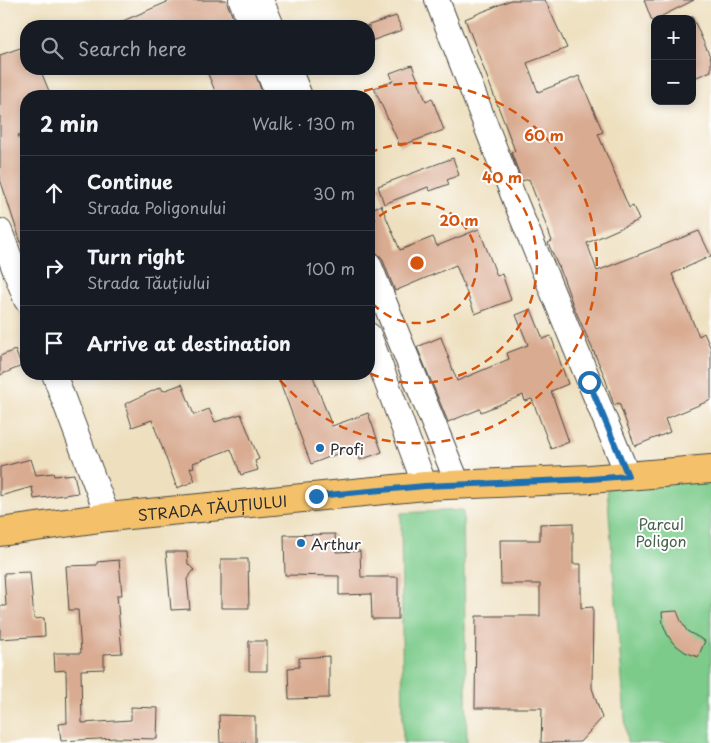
<!DOCTYPE html>
<meta charset="utf-8">
<style>
body{margin:0;font-family:"Playpen Sans",sans-serif;background:#20242c;color:#f1f3f6}
.controls{position:absolute;right:15px;top:15px;display:grid;overflow:hidden;border-radius:10px;box-shadow:0 2px 8px #0003}
.controls button{width:45px;height:45px;display:grid;place-items:center;padding:0;border:0;border-bottom:1px solid #363941;background:#171b24;color:#f1f3f6;font:25px sans-serif}
.stop{position:absolute;width:15px;height:15px;margin:-11px;border:4px solid #1f6fb2;border-radius:50%;background:#fff}
.stop.end{background:#1f6fb2;border-color:#fff;box-shadow:0 1px 5px #0008}
.list{margin:0;padding:0;list-style:none}
h2{display:flex;justify-content:space-between;align-items:center;height:65px;margin:0;padding:0 20px;font-size:21px}
h2 small{font-size:16px;font-weight:400;color:#9ea1a6}
.list li{display:grid;grid-template-columns:32px 1fr auto;gap:15px;align-items:center;box-sizing:border-box;height:75px;padding:0 20px;border-top:1px solid #363941}
.list b{display:block;font-size:19px;white-space:nowrap}
.list p{margin:0;font-size:16px;white-space:nowrap;color:#9ea1a6}
.list em{font-size:16px;font-style:normal;color:#9ea1a6}
.icon{flex:none;width:28px;height:28px;fill:none;stroke:currentColor;stroke-width:2;stroke-linecap:round;stroke-linejoin:round}
.map{position:relative;flex:none;width:711px;height:743px;overflow:hidden}
.search{position:absolute;background:#171b24;box-shadow:0 2px 8px #0003;left:20px;top:20px;width:355px;height:55px;display:flex;align-items:center;gap:12px;box-sizing:border-box;padding:0 18px;border-radius:20px;color:#9ea1a6;font-size:19px}
.panel{position:absolute;background:#171b24;box-shadow:0 2px 8px #0003;left:20px;top:90px;width:355px;height:290px;border-radius:20px}
.map>svg:first-child{display:block}
.green{fill:#7ccb8a;stroke:#547b5a}
.building{fill:#d9ac92}
.lines{fill:none;stroke-linecap:round;stroke-linejoin:round}
.minor-casing{stroke:#484641;stroke-width:26}
.major-casing{stroke:#484641;stroke-width:30}
.minor{stroke:#fff;stroke-width:24}
.major{stroke:#f4c16a;stroke-width:28}
.route{stroke:#1f6fb2;stroke-width:6}
.ring{fill:none;stroke:#d5540f;stroke-width:2.5;stroke-dasharray:9 6}
.poi-dot{fill:#1f6fb2;stroke:#fff;stroke-width:2}
.labels{text-anchor:middle;dominant-baseline:central;stroke-width:4;stroke-linejoin:round;paint-order:stroke}
.poi-label{font-size:15px;fill:#2b2b2b;stroke:#fff;text-anchor:start}
.street-label{font-size:15px;fill:#2b2b2b;stroke:#fff}
.park-label{font-size:15px;fill:#47634c;stroke:#fff}
.centre{fill:#d5540f;stroke:#fff;stroke-width:2.5}
.ring-label{font-size:15px;text-anchor:middle;font-weight:bold;fill:#d5540f;stroke:#fff;stroke-width:4;stroke-linejoin:round;paint-order:stroke}
</style>
<div class="map">
<svg width="711" height="743" viewBox="0 0 711 743">
<rect width="100%" height="100%" fill="#fff"/>
<filter id="ink" filterUnits="userSpaceOnUse"><feTurbulence type="fractalNoise" baseFrequency=".02" numOctaves="2"/><feDisplacementMap in="SourceGraphic" scale="10" xChannelSelector="R" yChannelSelector="G"/><feConvolveMatrix kernelMatrix="1 2 1 2 8 2 1 2 1" color-interpolation-filters="sRGB"/></filter>
<filter id="wash" filterUnits="userSpaceOnUse"><feTurbulence type="fractalNoise" baseFrequency=".0096" numOctaves="4" result="noise"/><feDisplacementMap in="SourceGraphic" scale="20" xChannelSelector="R" yChannelSelector="G"/><feGaussianBlur stdDeviation="1.12" result="paint"/><feColorMatrix in="noise" values="0 0 0 0 0 0 0 0 0 0 0 0 0 0 0 0 0 1.4 0 .05"/><feComposite in="paint" operator="in"/></filter>
<g filter="url(#wash)">
<rect width="100%" height="100%" fill="#eee0bf"/>
<path class="green" d="M711,476v267h-84l-20,-255z
M463,510l4,233h-64l-2,-230z"/>
<g id="blocks">
<path class="building" d="M172,0h54l8,21 -14,5h-109z
M511,0h34l22,48 -40,15 11,29 41,-16 24,56 -5,2 31,74 4,-2 6,14 -52,23 10,28 102,-40 12,25 -39,18 27,62 5,-3 7,16v51l-46,19 5,13 -35,14 -16,-43 -5,2 -10,-30 -31,-70 -14,-39h-1l-10,-23 4,-2 -23,-62 -7,2 -11,-29 4,-1 -50,-132z
M644,0h50l-42,21z
M396,16l6,14 -31,11 -2,-7v-8h-3z
M692,16l19,43v12l-19,8z
M26,46v23h14l11,27h-25v36l-8,3 8,21v93h-3l-23,-70v-124z
M412,65l14,36 6,-3 12,32 -44,16 -26,-58 19,-7 -3,-8z
M206,69h48l9,27h-46z
M453,158l6,17 -12,5 2,4 -19,7 -2,-4 -44,17 -6,-18z
M381,205l19,45 33,-13 4,9 42,-17 18,47 5,-2 9,26 -36,14 -19,-49 -61,26 -13,-33 -5,-5 -8,-2v-41z
M531,309l12,30 8,-3 17,48 -17,7 18,51 -18,7 -19,-50 -7,2 -2,-6 -42,17 -1,-3 -32,13 -31,-75 24,-10 16,44 52,-22 -2,-6 21,-8 -12,-30z
M15,350l7,16 -22,9v-19z
M277,374h35l20,52 36,-13 14,39 -22,8 -5,-13 -44,17z
M182,384l12,31 15,-6 6,13 26,-8 18,45 -4,2 3,9 -17,5 -10,-26 -38,14 1,4 -4,1 5,13 -18,7 -25,-68 -20,7 -7,-23 36,-17 2,4z
M31,459l5,16 17,-2 1,3 20,-2 4,19 -44,6 -2,-12 -32,9v-29z
M573,523v41h8v44l12,-1 -1,81 10,30 -22,24 -39,1 1,-35h-67l1,-92h64v-32h-39l-1,-44h40v-16z
M335,534l1,18 24,-1 1,26h37v42h-26l-1,-25 -32,1v-19l-54,-1 -1,-40z
M166,552h21l1,12 6,6 -7,9 3,30 -19,1z
M221,559h27l1,49h-28z
M119,560l3,35h-5l5,58 -18,1v15l-23,1 1,53 49,-3v-13l27,1 -1,31 -41,-1 -55,3 -2,-17 8,-1 -1,-53 -11,1 -1,-18h27l-3,-43h-9l-3,-44 31,-1v-3z
M30,572l4,47 10,-1 1,18 -45,3v-33h6l-2,-33z
M677,611l4,10 6,10 18,10 -7,16 -13,-5 -12,-9 -6,-9 -4,-10 -1,-12z
M249,641h18v30h-18z
M329,656v42l-40,1 -1,-31 11,-1v-9z
M219,715l36,1v27h-35z"/>
</g>
</g>
<g filter="url(#ink)">
<use href="#blocks" fill-opacity="0" stroke="#484641" stroke-width="1"/>
<g class="lines">
<defs>
<path id="minor" d="M241,0l10,26
M261,0l11,26
M437,0l79,203 112,273
M267,69l11,27
M289,69l11,27
M0,231l26,69
M369,264l89,220
M369,335l56,151
M54,374l54,143"/>
<g id="major">
<path id="s1" d="M0,532l108,-15 317,-31 165,-7 121,-10"/>
</g>
</defs>
<use href="#minor" class="minor-casing"/>
<use href="#major" class="major-casing"/>
<use href="#minor" class="minor"/>
<use href="#major" class="major"/>
</g>
</g>
<g class="lines" filter="url(#ink)">
<path class="route" d="M316,496l109,-10 165,-7 38,-3 -39,-94"/>
</g>
<g class="ring">
<path d="M369 227A60 60 0 1 1 369 299"/>
<path d="M369 153A120 120 0 1 1 369 373"/>
<path d="M350 96A180 180 0 1 1 275 374"/>
</g>
<g class="poi-dot">
<circle cx="320" cy="448" r="5"/>
<circle cx="301" cy="543" r="5"/>
</g>
<g class="labels">
<g class="poi-label">
<text x="330" y="448">Profi</text>
<text x="311" y="543">Arthur</text>
</g>
<g class="street-label">
<text stroke="none"><textPath href="#s1" startOffset="214">STRADA TĂUȚIULUI</textPath></text>
</g>
<g class="park-label">
<text x="661" y="523">Parcul<tspan x="661" dy="17">Poligon</tspan></text>
</g>
</g>
<circle cx="417" cy="263" r="8" class="centre"/>
<g class="ring-label">
<text x="544" y="141">60 m</text>
<text x="502" y="183">40 m</text>
<text x="459" y="226">20 m</text>
</g>
</svg>
<div class="controls">
<button>+</button>
<button>−</button>
</div>
<div class="stop" style="left:589px;top:382px"></div>
<div class="stop end" style="left:316px;top:496px"></div>
<div class="search"><svg class="icon" aria-label="search" viewBox="0 0 24 24"><circle cx="10" cy="10" r="6"/><path d="M15 15l6 6"/></svg>Search here</div>
<section class="panel">
<h2>2 min<small>Walk · 130 m</small></h2>
<ul class="list">
<li><svg class="icon" aria-label="ahead" viewBox="0 0 24 24"><path d="M12 20V5M6 11l6-6 6 6"/></svg><div><b>Continue</b><p>Strada Poligonului</p></div><em>30 m</em></li>
<li><svg class="icon" aria-label="right" viewBox="0 0 24 24"><path d="M7 20v-9h11M14 6l5 5-5 5"/></svg><div><b>Turn right</b><p>Strada Tăuțiului</p></div><em>100 m</em></li>
<li><svg class="icon" aria-label="arrive" viewBox="0 0 24 24"><path d="M6 21V4h12l-3 4 3 4H6"/></svg><div><b>Arrive at destination</b></div></li>
</ul>
</section>
</div>
